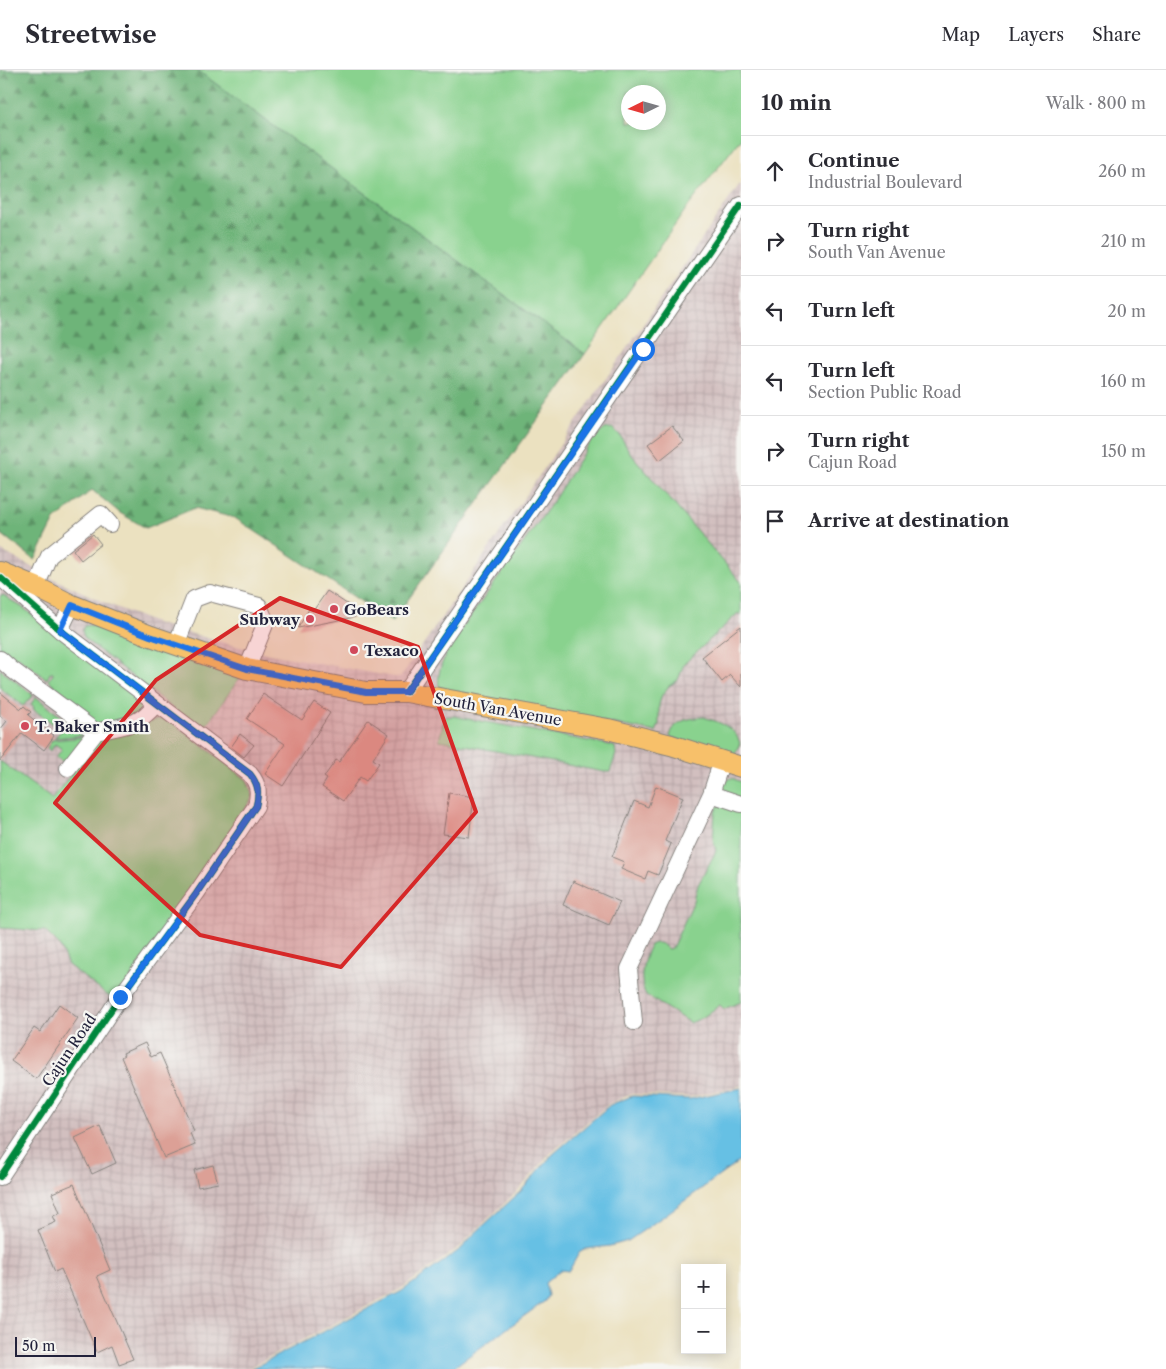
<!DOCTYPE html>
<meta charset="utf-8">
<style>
body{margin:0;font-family:"Libre Caslon Text",serif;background:#f7f7f7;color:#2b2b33}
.controls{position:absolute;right:15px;bottom:15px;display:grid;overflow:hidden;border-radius:0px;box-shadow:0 2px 12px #0003}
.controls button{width:45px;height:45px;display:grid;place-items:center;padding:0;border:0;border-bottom:1px solid #e1e1e2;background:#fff;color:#2b2b33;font:25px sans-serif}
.compass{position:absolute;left:621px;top:15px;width:45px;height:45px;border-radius:50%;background:#fff;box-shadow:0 2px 12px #0003;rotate:265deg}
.scale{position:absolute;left:15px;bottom:12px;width:81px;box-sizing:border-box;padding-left:5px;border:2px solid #22223b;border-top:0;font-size:14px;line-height:18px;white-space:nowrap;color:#22223b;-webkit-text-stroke:4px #f6f6f2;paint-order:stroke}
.stop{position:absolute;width:15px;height:15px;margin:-11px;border:4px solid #1a73e8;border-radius:50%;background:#fff}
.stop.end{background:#1a73e8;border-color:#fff;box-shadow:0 1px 5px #0008}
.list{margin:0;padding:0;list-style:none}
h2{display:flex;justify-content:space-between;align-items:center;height:65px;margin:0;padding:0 20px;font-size:21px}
h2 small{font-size:16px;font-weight:400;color:#7c7c81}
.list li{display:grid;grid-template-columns:32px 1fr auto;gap:15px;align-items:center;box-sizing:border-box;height:70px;padding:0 20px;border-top:1px solid #e1e1e2}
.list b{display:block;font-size:19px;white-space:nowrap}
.list p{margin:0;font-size:16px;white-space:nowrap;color:#7c7c81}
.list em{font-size:16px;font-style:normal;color:#7c7c81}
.icon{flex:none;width:28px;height:28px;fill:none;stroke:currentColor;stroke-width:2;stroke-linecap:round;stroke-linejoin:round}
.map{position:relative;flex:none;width:741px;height:1299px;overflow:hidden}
header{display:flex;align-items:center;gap:30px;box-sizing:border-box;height:70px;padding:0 25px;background:#fff;border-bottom:1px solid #e1e1e2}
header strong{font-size:24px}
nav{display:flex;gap:28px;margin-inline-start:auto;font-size:18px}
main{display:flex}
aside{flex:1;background:#fff}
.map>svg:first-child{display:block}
.industrial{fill:url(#industrial-grid)}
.green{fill:#89d28e;stroke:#567a64;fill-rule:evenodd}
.forest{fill:url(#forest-firs);stroke:#486b5a}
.water{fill:#66c0e4;stroke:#447190}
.building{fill:#dca096}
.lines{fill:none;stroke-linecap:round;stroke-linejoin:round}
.minor-casing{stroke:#86827e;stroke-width:18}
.major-casing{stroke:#86827e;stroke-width:22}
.minor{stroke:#fff;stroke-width:16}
.major{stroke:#f7c06b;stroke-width:20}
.cycleway-casing{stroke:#f6f6f2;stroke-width:9}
.cycleway{stroke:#00873e;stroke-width:6}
.route{stroke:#1a73e8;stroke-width:6}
.marked{fill:#d62828;fill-opacity:0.2;stroke:#d62828;stroke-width:4;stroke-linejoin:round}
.poi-dot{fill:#d1495b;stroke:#f6f6f2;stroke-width:2}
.labels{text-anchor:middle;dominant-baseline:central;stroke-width:4.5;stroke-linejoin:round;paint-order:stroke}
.poi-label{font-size:15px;font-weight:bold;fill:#22223b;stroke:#f6f6f2;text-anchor:start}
.street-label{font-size:15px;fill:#22223b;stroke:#f6f6f2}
</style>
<header>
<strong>Streetwise</strong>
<nav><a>Map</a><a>Layers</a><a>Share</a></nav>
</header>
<main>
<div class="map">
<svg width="741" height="1299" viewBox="0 0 741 1299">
<defs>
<pattern id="industrial-grid" width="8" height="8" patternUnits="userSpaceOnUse" patternTransform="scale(1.25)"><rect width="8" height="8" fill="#d2bfbf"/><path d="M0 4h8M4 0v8" fill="none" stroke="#b4a4a5"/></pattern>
<pattern id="forest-firs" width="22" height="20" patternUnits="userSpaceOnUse" patternTransform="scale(1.25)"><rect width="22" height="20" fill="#6eb479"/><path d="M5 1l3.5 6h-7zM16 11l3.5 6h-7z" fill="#5a9264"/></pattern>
</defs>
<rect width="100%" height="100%" fill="#f6f6f2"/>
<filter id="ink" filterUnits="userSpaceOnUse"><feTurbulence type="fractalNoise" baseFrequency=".02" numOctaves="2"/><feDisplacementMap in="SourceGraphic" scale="10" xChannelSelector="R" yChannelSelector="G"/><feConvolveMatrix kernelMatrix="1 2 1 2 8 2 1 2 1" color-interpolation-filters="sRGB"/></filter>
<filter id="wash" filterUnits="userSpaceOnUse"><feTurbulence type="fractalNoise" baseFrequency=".0096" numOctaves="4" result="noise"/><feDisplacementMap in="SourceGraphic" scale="20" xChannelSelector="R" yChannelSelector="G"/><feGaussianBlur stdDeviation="1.12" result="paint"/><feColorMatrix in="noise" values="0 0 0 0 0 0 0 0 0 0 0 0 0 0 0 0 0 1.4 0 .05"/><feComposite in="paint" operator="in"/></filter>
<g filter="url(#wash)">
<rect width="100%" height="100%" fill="#ebe1c0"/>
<path class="industrial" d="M741,112v904l-51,11 -58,-3 -23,10 -59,50 -30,35 -49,46 -10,11 -60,43 -154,80h-247v-819l52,28 54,25 49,20 73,21 42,10 130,24z"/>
<path class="green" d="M197,0h544v68l-57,74 -99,142zM628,22h30v30h-30z
M612,358l7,6 12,20 110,128v33l-3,-2 -54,51 -6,16 -9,6 -7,9 -3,10v19l-3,8 -211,-41 -6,-5c-3,-15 8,-35 16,-48l95,-132 43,-68 12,-9z
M3,525l23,15 118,94 -5,10 -37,10 -9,-2 -18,-8 2,-11 -29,-23 5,-5v-2h-3l-3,6 -29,-22 -10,4 -8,-8v-57z
M92,555l151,51 -5,4 -30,43 -9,6 -114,-90 -3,-8 2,-5z
M0,599l33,26 -10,11 -23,-18z
M36,627l30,24 16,8 3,6 -30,3 6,-8 -28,-21 1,-2 -3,-3z
M453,646l157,29 5,2 1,7 -6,18h-6l-165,-32 6,-23z
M704,647c16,6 30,9 36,26l-6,13 -64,-19c3,-17 20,-19 34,-20z
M167,648l80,62 6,17 -138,204 -47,-36 -9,-20 -14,-14 -45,-3v-167l52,38 46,-60 57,-19z
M85,667l-19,27 -10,-7 6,-8 -7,-5 -5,7 -3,-3 5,-8z
M732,708l9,4v19l-18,-10c-2,-8 3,-11 9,-13z
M722,734l19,4v194l-17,7 -4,-4 -18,13 -12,5 -44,-28c-8,-15 -3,-35 4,-50 8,-4 11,-2 18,4l4,-1 22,-47 4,-16 18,-34 -3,-12 2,-27 3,-6z"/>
<path class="forest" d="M0,0h197l388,284 -193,268 -157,-104 -40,-10 -49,20 -26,-15 -28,-23 -37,30 -20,40 -35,-27z"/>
<path class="water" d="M741,1018v72l-94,68 -19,13 -18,5 -25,3 -6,4 -10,18 -9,-1 -15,13 3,12 -3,6 -94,68h-200l151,-78 60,-43 10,-12 49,-45 31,-36 58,-50 22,-9 58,3z"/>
<g id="blocks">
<path class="building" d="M672,356l12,15 -24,19 -12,-16z
M93,464l8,10 -20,16 -8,-10z
M327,521l26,17 2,9 -57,11 11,-19 4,2z
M741,556v61l-11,-12 -8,7 -20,-25z
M0,622l21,17 3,-3 7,6 -3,3 26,21 -10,14 -22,-17 -22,28v-31l7,-9 -7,-5z
M263,624l39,26 12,-18 16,11 -47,73 -18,-12 20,-30 -38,-25z
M368,650l21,14 -16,25 6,4 -13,18 -6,-4 -17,24 -21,-14 5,-8 -3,-2 12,-17 3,2z
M240,664l14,11 -10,12 -13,-10z
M656,716l27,11 -18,44 6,3 -13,31 -10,-4 -3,8 -24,-10 3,-7 -12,-5 22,-56 14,6z
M449,723l25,4 -5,40 -26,-3z
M573,811l47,21 -11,23 -46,-20z
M59,934l19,14 -42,61 -25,-18 23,-33 6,4z
M145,973l6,14 9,-4 34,78 -4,2 5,12 -31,13 -43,-101 3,-2 -1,-2z
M100,1056l16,37 -24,11 -17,-36z
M213,1095l5,18 -20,4 -4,-17z
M74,1114l36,86 -13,6 36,83 -14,5 -7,-19 -15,7 -36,-83 -6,3 -17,-42 18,-8 -3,-6 7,-3 -8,-20z"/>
</g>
</g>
<g filter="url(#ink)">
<use href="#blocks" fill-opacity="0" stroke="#86827e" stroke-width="1"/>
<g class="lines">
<defs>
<path id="minor" d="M0,507l60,53 190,144c9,11 9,19 6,32l-60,88 -76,103 -120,180
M36,517l13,-31 52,-42 9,10
M60,560l12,-25
M176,575l18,-46 16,-6 49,13 7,16 -19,47
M0,589l11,10 85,63c29,-7 40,-4 60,-28
M406,622l335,-487
M722,690l-11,34 30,10
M68,698l28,-36
M634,952l-5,-53 82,-175"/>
<path id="major" d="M0,502l36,15 36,18 79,31 96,33 119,23h40l202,37 63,16 70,22"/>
</defs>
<use href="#minor" class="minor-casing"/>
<use href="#major" class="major-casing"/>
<use href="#minor" class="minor"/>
<use href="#major" class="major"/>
<defs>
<path id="cycleway" d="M0,507l60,53 190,144c9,11 9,19 6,32l-60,88 -76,103 -120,180
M406,622l335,-487"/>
</defs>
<use href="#cycleway" class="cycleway-casing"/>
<use href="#cycleway" class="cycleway"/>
</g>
</g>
<g class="lines" filter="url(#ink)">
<path class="route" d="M120,927l76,-103 60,-88c3,-13 3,-21 -6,-32l-190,-144 12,-25 78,31 97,33 119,23h40l237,-343"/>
</g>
<path class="marked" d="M280,528l138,49 58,165 -135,155 -141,-32 -145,-132 101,-123z"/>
<g class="poi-dot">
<circle cx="334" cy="539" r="5"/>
<circle cx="310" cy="549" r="5"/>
<circle cx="354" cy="580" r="5"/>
<circle cx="25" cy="656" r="5"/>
</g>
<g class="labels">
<g class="poi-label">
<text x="344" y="539">GoBears</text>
<text x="300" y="549" text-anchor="end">Subway</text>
<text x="364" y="580">Texaco</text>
<text x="35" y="656">T. Baker Smith</text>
</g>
<g class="street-label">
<text transform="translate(498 639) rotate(10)">South Van Avenue</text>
<text transform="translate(69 980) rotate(-56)">Cajun Road</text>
</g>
</g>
</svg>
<div class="controls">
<button>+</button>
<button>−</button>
</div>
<svg class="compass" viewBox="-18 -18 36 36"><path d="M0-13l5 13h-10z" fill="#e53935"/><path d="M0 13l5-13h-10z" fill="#7c7c81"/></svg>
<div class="scale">50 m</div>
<div class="stop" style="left:643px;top:279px"></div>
<div class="stop end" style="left:120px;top:927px"></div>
</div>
<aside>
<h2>10 min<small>Walk · 800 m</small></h2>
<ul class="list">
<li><svg class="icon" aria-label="ahead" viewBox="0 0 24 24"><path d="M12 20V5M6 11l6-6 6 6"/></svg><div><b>Continue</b><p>Industrial Boulevard</p></div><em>260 m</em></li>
<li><svg class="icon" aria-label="right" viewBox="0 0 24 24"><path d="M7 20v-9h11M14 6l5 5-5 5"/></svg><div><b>Turn right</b><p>South Van Avenue</p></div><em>210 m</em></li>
<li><svg class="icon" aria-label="left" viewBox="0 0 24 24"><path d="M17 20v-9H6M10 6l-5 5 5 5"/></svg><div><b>Turn left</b></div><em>20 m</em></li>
<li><svg class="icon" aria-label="left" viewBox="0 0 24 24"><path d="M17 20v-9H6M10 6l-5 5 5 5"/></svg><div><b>Turn left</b><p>Section Public Road</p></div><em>160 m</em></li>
<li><svg class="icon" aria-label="right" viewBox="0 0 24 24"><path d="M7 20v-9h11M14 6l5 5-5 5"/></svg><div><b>Turn right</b><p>Cajun Road</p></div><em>150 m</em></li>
<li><svg class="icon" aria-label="arrive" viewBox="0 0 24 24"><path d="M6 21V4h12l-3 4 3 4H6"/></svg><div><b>Arrive at destination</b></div></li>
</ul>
</aside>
</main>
